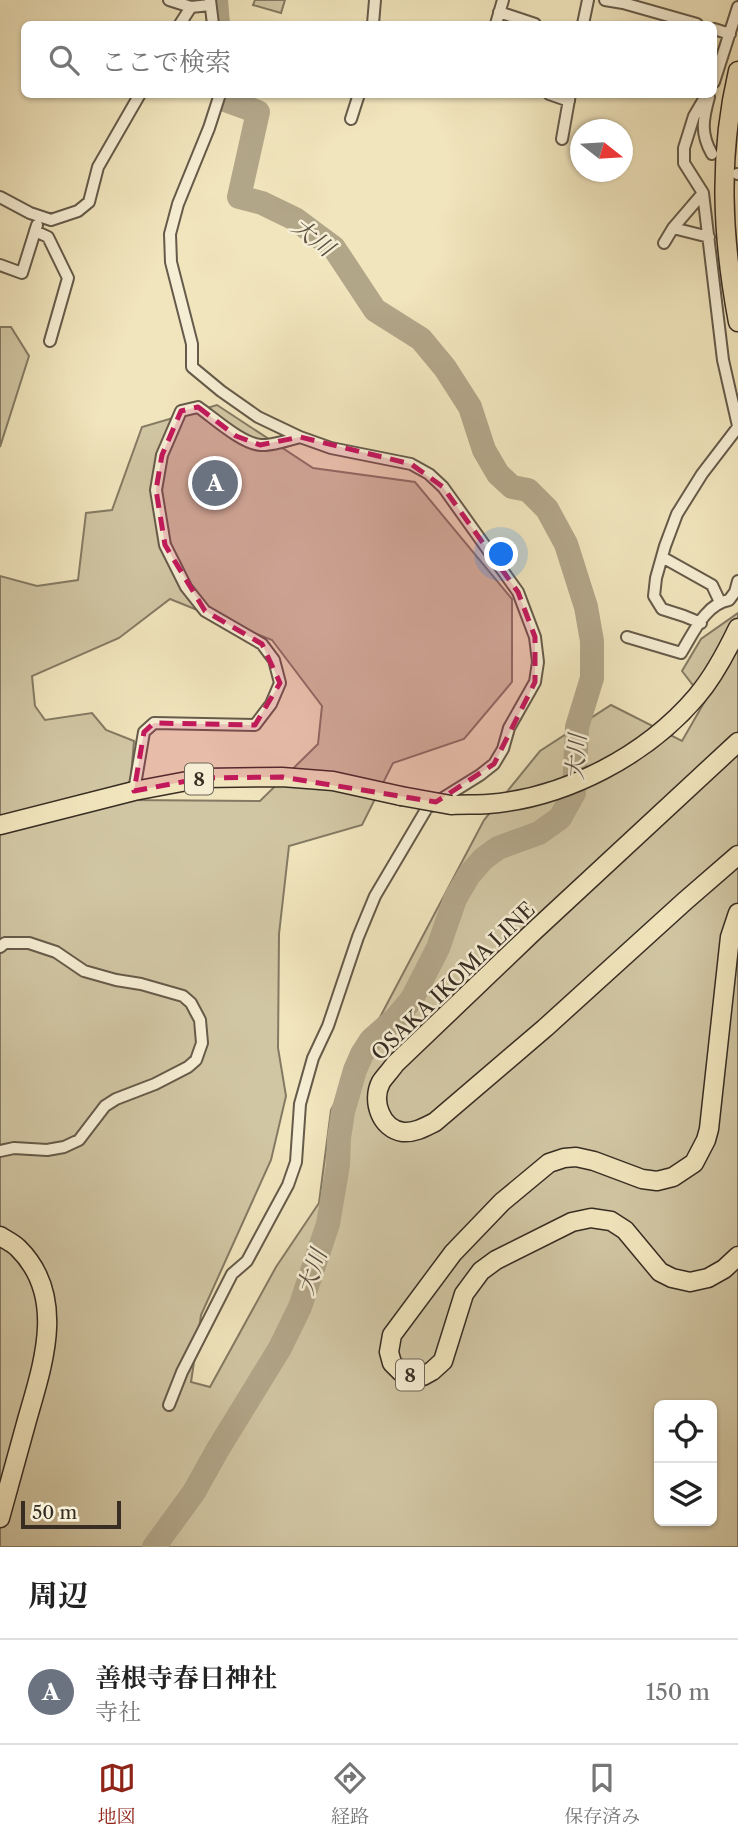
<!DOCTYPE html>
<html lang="ja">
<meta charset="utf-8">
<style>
body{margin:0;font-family:"Libre Caslon Text","Noto Serif JP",serif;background:#f2f2f2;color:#222}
.controls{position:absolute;right:21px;bottom:21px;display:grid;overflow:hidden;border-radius:10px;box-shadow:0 2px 5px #0004}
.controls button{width:63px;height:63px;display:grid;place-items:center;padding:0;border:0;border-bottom:2px solid #e0e0e0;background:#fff;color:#222;font:35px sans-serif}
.compass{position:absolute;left:570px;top:119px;width:63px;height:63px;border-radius:50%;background:#fff;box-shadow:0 2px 5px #0004;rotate:107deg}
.scale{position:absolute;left:21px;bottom:18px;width:100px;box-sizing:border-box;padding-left:7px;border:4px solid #372d23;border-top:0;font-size:19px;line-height:24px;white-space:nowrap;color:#372d23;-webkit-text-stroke:5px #f6eed4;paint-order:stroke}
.you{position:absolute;left:502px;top:555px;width:24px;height:24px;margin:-18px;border:5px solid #fff;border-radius:50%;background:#1a73e8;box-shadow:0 0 0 10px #1a73e833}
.badge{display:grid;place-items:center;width:46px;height:46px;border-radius:50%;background:#8f2418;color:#fff;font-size:23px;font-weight:700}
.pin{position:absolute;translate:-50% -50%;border:4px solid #fff;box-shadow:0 2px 7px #0006}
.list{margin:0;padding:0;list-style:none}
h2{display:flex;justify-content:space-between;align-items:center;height:91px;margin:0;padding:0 28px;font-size:30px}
h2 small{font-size:23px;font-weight:400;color:#767676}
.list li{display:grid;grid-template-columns:46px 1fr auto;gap:21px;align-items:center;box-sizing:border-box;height:105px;padding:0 28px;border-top:2px solid #e0e0e0}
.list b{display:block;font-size:26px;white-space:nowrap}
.list p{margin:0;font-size:23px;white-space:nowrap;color:#767676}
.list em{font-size:23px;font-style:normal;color:#767676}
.icon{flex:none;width:38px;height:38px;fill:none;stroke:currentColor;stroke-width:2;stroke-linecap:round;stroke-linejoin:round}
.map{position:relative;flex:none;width:738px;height:1547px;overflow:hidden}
.search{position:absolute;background:#fff;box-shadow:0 2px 5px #0004;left:21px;right:21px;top:21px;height:77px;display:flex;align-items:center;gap:18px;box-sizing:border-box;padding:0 24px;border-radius:10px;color:#767676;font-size:26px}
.sheet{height:196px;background:#fff}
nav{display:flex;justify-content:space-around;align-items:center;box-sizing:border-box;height:98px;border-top:2px solid #e0e0e0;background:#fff;font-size:19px;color:#767676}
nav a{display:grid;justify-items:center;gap:4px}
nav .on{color:#8f2418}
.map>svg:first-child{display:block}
.green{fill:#d1c6a3;stroke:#847a63;stroke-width:2;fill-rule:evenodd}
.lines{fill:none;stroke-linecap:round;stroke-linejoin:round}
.river{stroke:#b2a689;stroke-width:24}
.street-casing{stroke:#665b4a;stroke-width:14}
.primary-casing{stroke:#372d23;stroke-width:21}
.street{stroke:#f6eed4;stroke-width:10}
.primary{stroke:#f1e5bd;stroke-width:18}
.primary-bridge-casing{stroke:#372d23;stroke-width:21;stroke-linecap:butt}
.primary-bridge{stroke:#f1e5bd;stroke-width:18}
.marked{fill:#c2185b;fill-opacity:0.2;stroke:#c2185b;stroke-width:5;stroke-dasharray:14 9;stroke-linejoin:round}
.labels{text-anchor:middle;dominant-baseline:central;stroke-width:5;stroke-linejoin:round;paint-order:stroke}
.shield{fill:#f6eed4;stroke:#706758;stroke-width:2}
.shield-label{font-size:19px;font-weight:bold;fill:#372d23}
.street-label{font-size:21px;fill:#372d23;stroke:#f6eed4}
.water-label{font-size:23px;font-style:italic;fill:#5c5142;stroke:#f6eed4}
</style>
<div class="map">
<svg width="738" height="1547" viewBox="0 0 738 1547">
<rect width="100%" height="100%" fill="#f1e5bd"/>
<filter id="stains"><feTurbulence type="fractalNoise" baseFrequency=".00286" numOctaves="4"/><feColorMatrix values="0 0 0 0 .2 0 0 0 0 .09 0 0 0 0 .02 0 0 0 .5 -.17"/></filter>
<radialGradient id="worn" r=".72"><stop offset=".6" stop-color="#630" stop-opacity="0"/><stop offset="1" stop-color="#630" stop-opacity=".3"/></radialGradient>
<path class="green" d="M255,0h30l-4,13 -28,-8z
M0,327h11l18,29 -29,91z
M217,405l96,63 102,14 97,117v83l-48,57 -71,24 -31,62 -73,21 -10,88 -1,114 8,48 -15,64 -70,155 -10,67 19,5 66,-120 43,-64 12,-93 153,-290 56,-69 71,-46 71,36 23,-40 -23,-30 19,-32 37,-26v934h-738v-971l37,10 41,-6 8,-67 26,-3 30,-83zM170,599l102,41 50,66 -4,38 -58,57 -131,-1 5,-59 -28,-11 -14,-17 -47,7 -10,-14 -3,-30 87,-38zM659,1405h53v116h-53z"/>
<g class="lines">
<path class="river" d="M216,0l2,24
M154,1547l40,-55 24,-43 62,-101 20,-41 28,-83 10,-59 1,-27 4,-26 12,-42 7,-16 9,-14 25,-22 16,-19 26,-51 17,-49 14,-24 14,-16 15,-11 41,-15 21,-15 14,-25 3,-66 15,-49v-37l-6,-34 -20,-63 -19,-35 -19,-19 -16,-3 -14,-13 -14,-24 -14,-43 -25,-39 -24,-29 -46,-29 -41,-62 -39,-29 -33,-16 -23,-6 19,-85 -33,-12 1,-6"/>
<defs>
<path id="street" d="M169,0l22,7
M210,0l3,24
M605,0l18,3 74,21
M499,12l36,12
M180,24l11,-17 19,-2
M373,24l2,-24
M496,24l7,-24
M583,24l5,-24
M714,29l16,5
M714,82l24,-75
M549,94l20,7
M707,94l-13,22 -10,32v15l19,30 20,167 15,66
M709,97c-6,22 -9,36 3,57
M351,119l8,-25
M562,139l8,-45
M737,174h1
M0,197l30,16 21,7 27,-9 11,-9 9,-35 42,-73
M673,228l36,9
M35,231l13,6 20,41 -18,63
M664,243l9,-15 30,-35
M0,265l22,8 15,-48
M662,557l50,28 8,17
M701,623l-17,-7 -22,-7 -8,-13 2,-18 9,-32 12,-32 25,-40 36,-47
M627,637l54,16c12,-19 24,-49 48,-53l6,-8 3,-11
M134,791l10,-59 10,-9 101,2 16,-21 9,-21 -6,-23 -12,-16 -57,-33 -19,-24 -21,-42 -9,-55 6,-35 19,-44 17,-4c16,11 44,37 63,38 10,1 28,-5 39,-8
M0,947l5,-4h24l27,9 28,19 32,9 25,4 42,12 8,7 9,17 2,23 -6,17 -8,7 -33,17 -39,15 -11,7 -26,34 -15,7 -17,3 -33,-2 -14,3
M169,1405l13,-33 50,-98 15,-13 41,-76 8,-23 4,-58 13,-46 15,-32 30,-89 17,-41 52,-88 53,-33 14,-11 9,-15 6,-21 26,-46 3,-20 -3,-25 -17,-45 -75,-105 -14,-13 -18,-10 -80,-16 -31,-11 -42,-20 -37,-26 -29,-24v-23l-21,-82 -1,-28 8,-30 31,-76 11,-34"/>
<path id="primary" d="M738,71c-20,85 -16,166 0,251
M738,742l-206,191 -137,131c-4,6 -10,12 -14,18 -10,19 0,47 22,50 12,1 22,-5 32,-10l110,-94 140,-127 53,-46
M451,805c12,-1 25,0 37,-1 78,-6 159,-49 209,-108 17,-20 30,-45 41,-68
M0,825l134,-34 69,-13 79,-1 51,4 68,15
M738,913l-8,24 -21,192 -3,11 -12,23 -21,14 -16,4 -15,-2 -48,-18 -18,-4 -12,1 -15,5 -47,39 -49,51 -61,82 -3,17 3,11 9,9 13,4h9l9,-5 11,-10 21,-67 17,-23 15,-11 76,-38 19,-4 20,3 14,9 35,42 12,6 18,4 18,-4 16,-9 14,-13
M0,1236c6,4 13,7 18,12 49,48 25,116 9,172 -9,32 -18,65 -27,98"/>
</defs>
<use href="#street" class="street-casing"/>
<use href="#primary" class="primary-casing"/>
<use href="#street" class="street"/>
<use href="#primary" class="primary"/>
<defs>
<path id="primary-bridge" d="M401,796l50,9"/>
</defs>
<use href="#primary-bridge" class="primary-bridge-casing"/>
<use href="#primary-bridge" class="primary-bridge"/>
</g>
<path class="marked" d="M198,407l38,29 24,9 40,-8 111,27 32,23 75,105 17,45v45l-41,82 -58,38 -154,-25 -79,1 -69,13 10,-59 10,-9 101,2 25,-42 -18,-39 -57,-33 -40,-66 -9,-55 6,-35 19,-44z"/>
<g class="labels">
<g class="shield">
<rect x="185" y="763.5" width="28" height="31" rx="5"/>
<rect x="396" y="1359.5" width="28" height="31" rx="5"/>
</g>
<g class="shield-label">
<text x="199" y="779">8</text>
<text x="410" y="1375">8</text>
</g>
<g class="street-label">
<text transform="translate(453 981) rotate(-44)">OSAKA IKOMA LINE</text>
</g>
<g class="water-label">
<text transform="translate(313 237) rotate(38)">大川</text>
<text transform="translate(576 757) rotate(-86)">大川</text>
<text transform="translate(312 1272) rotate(-71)">大川</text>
</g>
</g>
<rect width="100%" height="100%" filter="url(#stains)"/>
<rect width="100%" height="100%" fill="url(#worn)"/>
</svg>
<div class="controls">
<button><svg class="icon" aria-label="locate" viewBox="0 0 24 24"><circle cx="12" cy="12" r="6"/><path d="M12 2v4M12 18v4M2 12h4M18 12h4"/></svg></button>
<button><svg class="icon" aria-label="layers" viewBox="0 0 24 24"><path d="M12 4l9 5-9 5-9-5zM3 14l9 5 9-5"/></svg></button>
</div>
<svg class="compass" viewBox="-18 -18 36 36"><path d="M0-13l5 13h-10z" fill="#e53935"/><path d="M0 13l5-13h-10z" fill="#767676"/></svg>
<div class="scale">50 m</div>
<div class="you"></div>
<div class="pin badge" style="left:215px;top:483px;background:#6b7280">A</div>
<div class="search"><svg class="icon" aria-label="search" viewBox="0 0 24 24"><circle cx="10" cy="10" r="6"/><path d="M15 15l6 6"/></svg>ここで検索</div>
</div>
<section class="sheet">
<h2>周辺<small></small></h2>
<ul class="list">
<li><span class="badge" style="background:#6b7280">A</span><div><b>善根寺春日神社</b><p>寺社</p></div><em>150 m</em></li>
</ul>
</section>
<nav>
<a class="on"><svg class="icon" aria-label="map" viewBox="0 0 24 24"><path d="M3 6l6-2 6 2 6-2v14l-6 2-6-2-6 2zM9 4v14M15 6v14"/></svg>地図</a>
<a><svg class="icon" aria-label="directions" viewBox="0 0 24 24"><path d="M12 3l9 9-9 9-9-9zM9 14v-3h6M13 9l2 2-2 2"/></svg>経路</a>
<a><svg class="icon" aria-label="saved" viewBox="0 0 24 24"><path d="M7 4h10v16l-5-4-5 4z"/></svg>保存済み</a>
</nav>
